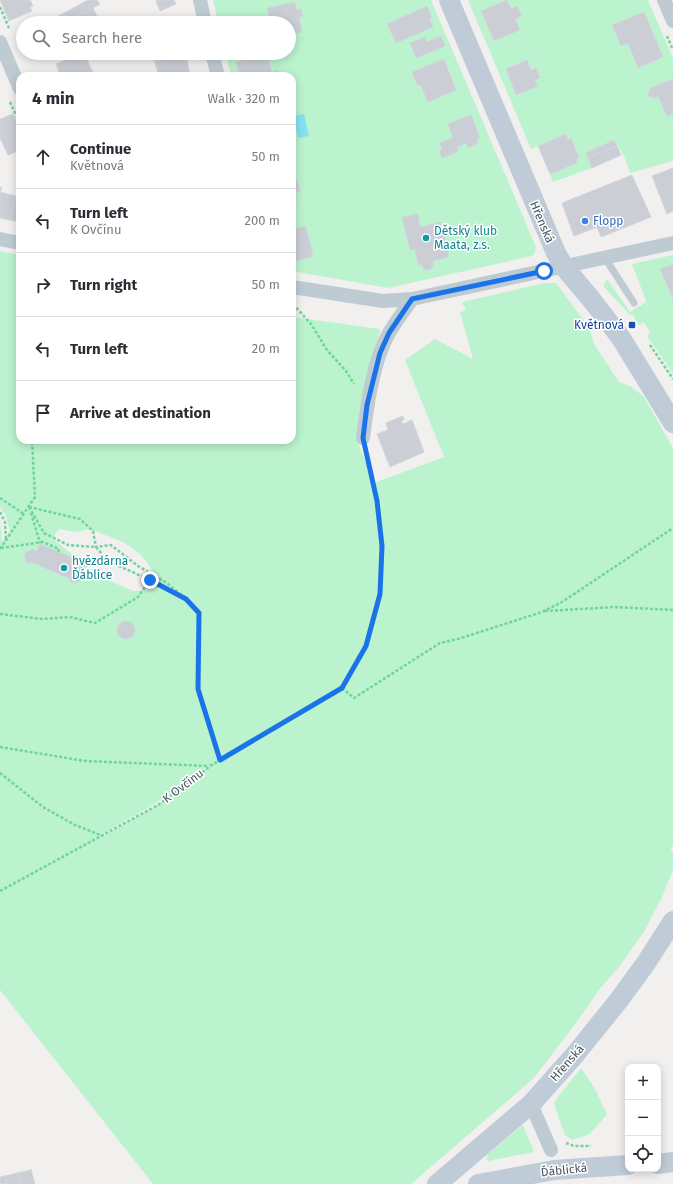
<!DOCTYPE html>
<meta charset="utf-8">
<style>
body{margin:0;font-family:"Fira Sans",sans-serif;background:#f7f7f7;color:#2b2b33}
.controls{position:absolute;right:12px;bottom:12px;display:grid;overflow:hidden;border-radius:8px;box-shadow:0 2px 10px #0003}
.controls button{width:36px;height:36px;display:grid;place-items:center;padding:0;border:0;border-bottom:1px solid #e1e1e2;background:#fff;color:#2b2b33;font:20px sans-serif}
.stop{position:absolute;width:12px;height:12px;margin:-9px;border:3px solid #1a73e8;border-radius:50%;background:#fff}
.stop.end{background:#1a73e8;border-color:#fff;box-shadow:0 1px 4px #0008}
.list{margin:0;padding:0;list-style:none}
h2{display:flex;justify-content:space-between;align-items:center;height:52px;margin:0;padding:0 16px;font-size:17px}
h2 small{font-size:13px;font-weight:400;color:#7c7c81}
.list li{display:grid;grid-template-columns:26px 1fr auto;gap:12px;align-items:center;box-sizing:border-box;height:64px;padding:0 16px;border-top:1px solid #e1e1e2}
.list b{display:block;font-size:15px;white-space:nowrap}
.list p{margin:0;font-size:13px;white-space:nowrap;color:#7c7c81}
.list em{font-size:13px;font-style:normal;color:#7c7c81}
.icon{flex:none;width:22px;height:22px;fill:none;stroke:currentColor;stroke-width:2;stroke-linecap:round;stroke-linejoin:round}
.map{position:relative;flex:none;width:673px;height:1184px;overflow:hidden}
.search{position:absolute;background:#fff;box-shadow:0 2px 10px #0003;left:16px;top:16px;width:280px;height:44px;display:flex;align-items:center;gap:10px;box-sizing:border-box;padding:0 14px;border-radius:22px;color:#7c7c81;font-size:15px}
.panel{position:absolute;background:#fff;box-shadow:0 2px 10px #0003;left:16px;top:72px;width:280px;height:372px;border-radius:12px}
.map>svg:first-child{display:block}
.green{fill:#bbf3ce;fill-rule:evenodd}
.water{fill:#84e2f3}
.building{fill:#cbcfd5;stroke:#d3d6dc}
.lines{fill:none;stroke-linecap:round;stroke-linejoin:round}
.path{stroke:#70d49d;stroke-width:2.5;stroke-dasharray:3 2;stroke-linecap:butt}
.lane{stroke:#bfcbd3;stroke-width:7}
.street{stroke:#bfcbd3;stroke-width:14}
.secondary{stroke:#bfccd8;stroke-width:20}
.route{stroke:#1a73e8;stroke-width:5}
.shop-dot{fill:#3f7fe0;stroke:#fff;stroke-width:1.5}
.culture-dot{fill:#0f9aa8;stroke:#fff;stroke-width:1.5}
.transit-dot{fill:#1a4fb4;stroke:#fff;stroke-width:1.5}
.labels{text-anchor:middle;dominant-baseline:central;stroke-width:3;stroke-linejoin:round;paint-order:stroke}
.shop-label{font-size:12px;fill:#366cbe;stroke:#fff;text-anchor:start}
.street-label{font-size:12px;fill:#46545f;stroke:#fff}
.culture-label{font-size:12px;fill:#0d838f;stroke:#fff;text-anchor:start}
.transit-label{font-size:12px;fill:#164399;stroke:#fff;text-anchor:end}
</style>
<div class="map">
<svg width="673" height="1184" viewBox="0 0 673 1184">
<rect width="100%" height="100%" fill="#f2efef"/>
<path class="green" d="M213,0h218l105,247 -1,6 -3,3 -144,32 -96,-17v-195h-61l-5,-23h63v-30h-71z
M468,0h38l-25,11 13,30 25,-11 -4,-11 7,-3 -5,-10 -6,3 -4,-9h141l25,58v22l-24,9 1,3 -3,1 2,4 3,-1 1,2 5,-2 9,20 6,-2v47l-43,12 -6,-17 -10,-16 -28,13 6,15 -39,14 -3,-8 27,-11 -1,-4 3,-2 -8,-19 -3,2 -3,-5 -34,14zM643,12l20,45 -24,10 -11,-24 -7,3 -9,-21zM527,60l4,10 5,-2 4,9 -5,3 3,6 -22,9 -10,-26z
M0,251l20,4v185h272v-123l88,12 -23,111 17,43 70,-26 -39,-97 30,-21 38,20 -13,-47 6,-2 -4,-8 83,-19h11l33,44 5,17 25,38 13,5 12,10 29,51v397l-2,4 2,6v15l-11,27 -17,33 -26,37 -17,19 -29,41 -40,52 -122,105h-258l-153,-194v-469l2,21 8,-11 -5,-17 -5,-7zM59,529l17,3 14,-3 35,14 16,12 15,20 -1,15 -22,1 -46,-20 -1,-10 -5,12 1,3 -1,4 -7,3 -4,-1 -2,-4 -35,-15h-4l-3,-2 -2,-6 3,-4 4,-2 42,9 1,-2 -22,-18zM213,764l-55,41 -55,31 1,-3 52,-30 48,-35z
M673,255v9l-12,5 12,30v75l-26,-38 3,-3 -6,-11 -5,3 -7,-11 -2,1 -27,-29 4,-7 23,33 16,-10 7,17 -21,-55z
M581,1068l13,19 13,27 -17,20 -18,6 -7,-5 -9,-25 -2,-8z
M523,1125l11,27 -46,9 -2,-2 2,-5z"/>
<path class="water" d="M304,114l5,22 -11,2 -5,-22z"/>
<path class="building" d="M0,0h30l3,6 -3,1 2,4 -23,10z
M88,0h9l3,4 -35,19h-10l-2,-4z
M159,0h15l2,4 -16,7 -4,-10z
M507,0l4,9 6,-3 5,10 -7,3 5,11 -26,11 -13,-30z
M295,2l2,8 4,-1 2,7 -4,1 3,15 -13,3v-12h-18l-4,-15z
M427,6l5,11 -2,2 3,8 -37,16 -9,-19z
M93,8l7,15h-35z
M644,12l19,45 -25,11 -10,-25 -7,3 -9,-21z
M441,36l4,10 -29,12 -6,-15 15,-6 2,5z
M81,53h3l10,22h2l-3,1h-44l10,-4 -3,-8z
M153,53h35l-34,9 1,-1z
M186,54l4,22h-31l-4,-14h-1z
M267,54l5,19 5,-3 1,6h-38l-4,-14z
M444,59l12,31 -28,12 -7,-16 -4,-1 -5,-13z
M527,60l4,10 5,-2 4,10 -5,2 3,6 -22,9 -10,-26z
M673,79v35l-6,2 -9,-20 -6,3v-3l-3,1 -2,-4 3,-1 -1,-3z
M13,114l7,17v19l-12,5 -8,-17v-19z
M471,115l9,23 -3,1 1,4 -10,5 -2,-5 -9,4 1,5 -16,6 -3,-8 3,-1 -2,-6 13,-5 -5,-14z
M566,134l2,6 3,-2 8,20 -3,1 1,4 -27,11 -12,-28z
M614,140l3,6 -29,12 -2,-5z
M617,146l4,9 -29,13 -4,-10z
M673,168v43l-6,3 -15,-38z
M632,175l19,42 -50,20 -4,-10 -23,9 -12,-33z
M292,180v2l5,-1 3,10 -5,1 2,9 -5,1z
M0,187l2,1 -2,4 16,4 -7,24 -9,-2z
M16,196l4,1v25l-11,-2z
M418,214l2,13 21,-5 7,29 1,6 -16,4v6l-4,3h-5l-3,-6 -3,1 -3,-16 -5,1 -8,-33z
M306,226l7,30 -21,6v-32z
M673,264v35l-13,-30z
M403,416l1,4 -3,1 2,3 9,-4 12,32 -34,15 -13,-33 11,-4 -2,-7z
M40,544l33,14 1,-2 12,5 -5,12 1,3 -1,4 -5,3 -5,-1 -3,-4 -35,-15h-4l-3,-1 -2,-6 2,-4 7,-3 4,2z
M117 630a9 9 0 1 1 18 0a9 9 0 1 1-18 0Z
M31,1169l4,15h-14l-3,-12v1l13,-3z
M18,1172l3,12h-14l-2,-9v1l13,-3z
M4,1175l1,1 2,8h-7v-7l5,-1z"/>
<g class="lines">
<path class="path" d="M0,7l9,21
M667,36l6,14
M10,102l10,22
M293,304l18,20 16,26 19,21 8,13
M650,345l23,34
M0,498l24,16
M29,507l51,12 13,12 3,16 15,-2 27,21 29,17 19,16 13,14 -1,76 22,71
M29,507l15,26 24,12 28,2 12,14 42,19 32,17
M0,512l5,10 1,19
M31,513l9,30
M1,548l42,-6 16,7 -1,3
M0,549l35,-52 -3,-57
M545,611l70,-4 58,3
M0,614l42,5 28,-2 25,6 43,-26 12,-17
M342,688l12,10 86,-55 18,-4 84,-27 20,-10 111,-74
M0,747l85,14 124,5
M0,773l43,34 32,18 28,11
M0,891l158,-86 52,-39 132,-78 24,-42 14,-52 2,-48 -5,-45 -11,-49
M566,1143l8,3h17"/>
<path class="lane" d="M605,258l29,45"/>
<path class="street" d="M200,0l5,23
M664,0l9,21
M0,42l20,47
M212,53l6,23
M0,239l20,4
M292,287l91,14 29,-2 261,-56
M363,438c4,-32 10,-77 26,-105 7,-12 15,-22 23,-34
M531,1104l20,46"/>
<path class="secondary" d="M449,0l107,253 8,14 27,32 30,39 52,85
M658,1164l15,-2
M437,1184l94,-80 42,-47 46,-57 27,-37 27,-42
M478,1184l76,-14 74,-5"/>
</g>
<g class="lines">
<path class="route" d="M150,580l36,19 13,14 -1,76 22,71 122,-72 24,-42 14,-52 2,-48 -5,-45 -14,-63 4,-33 13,-52 9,-20 23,-34 132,-28"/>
</g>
<circle class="shop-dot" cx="585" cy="221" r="4"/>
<g class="culture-dot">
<circle cx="426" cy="238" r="4"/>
<circle cx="64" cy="568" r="4"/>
</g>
<rect class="transit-dot" x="628" y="321" width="8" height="8" rx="2"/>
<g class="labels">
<g class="shop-label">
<text x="593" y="221">Flopp</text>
</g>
<g class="street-label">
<text transform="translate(542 222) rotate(67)">Hřenská</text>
<text transform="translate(183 786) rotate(-37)">K Ovčínu</text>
<text transform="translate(567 1063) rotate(-49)">Hřenská</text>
<text transform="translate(564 1170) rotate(-6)">Ďáblická</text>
</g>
<g class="culture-label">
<text x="434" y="231">Dětský klub<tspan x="434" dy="14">Maata, z.s.</tspan></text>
<text x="72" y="561">hvězdárna<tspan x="72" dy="14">Ďáblice</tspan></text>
</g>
<g class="transit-label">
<text x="624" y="325">Květnová</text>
</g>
</g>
</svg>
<div class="controls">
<button>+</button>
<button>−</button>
<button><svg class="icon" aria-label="locate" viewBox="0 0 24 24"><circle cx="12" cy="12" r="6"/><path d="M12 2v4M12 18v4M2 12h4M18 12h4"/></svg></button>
</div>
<div class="stop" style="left:544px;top:271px"></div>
<div class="stop end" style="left:150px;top:580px"></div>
<div class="search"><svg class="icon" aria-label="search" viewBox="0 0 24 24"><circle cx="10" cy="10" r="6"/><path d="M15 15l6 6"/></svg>Search here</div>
<section class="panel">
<h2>4 min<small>Walk · 320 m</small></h2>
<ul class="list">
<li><svg class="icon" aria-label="ahead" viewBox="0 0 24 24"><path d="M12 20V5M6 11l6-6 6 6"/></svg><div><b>Continue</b><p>Květnová</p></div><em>50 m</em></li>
<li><svg class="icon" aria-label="left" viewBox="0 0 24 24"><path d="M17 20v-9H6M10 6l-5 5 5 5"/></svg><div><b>Turn left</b><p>K Ovčínu</p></div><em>200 m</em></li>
<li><svg class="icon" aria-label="right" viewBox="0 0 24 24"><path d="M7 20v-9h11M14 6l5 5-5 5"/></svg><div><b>Turn right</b></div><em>50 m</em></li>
<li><svg class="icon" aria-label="left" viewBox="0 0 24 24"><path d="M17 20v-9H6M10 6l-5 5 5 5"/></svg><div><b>Turn left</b></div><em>20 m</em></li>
<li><svg class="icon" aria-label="arrive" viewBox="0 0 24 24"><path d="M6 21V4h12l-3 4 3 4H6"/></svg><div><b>Arrive at destination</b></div></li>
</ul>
</section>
</div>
